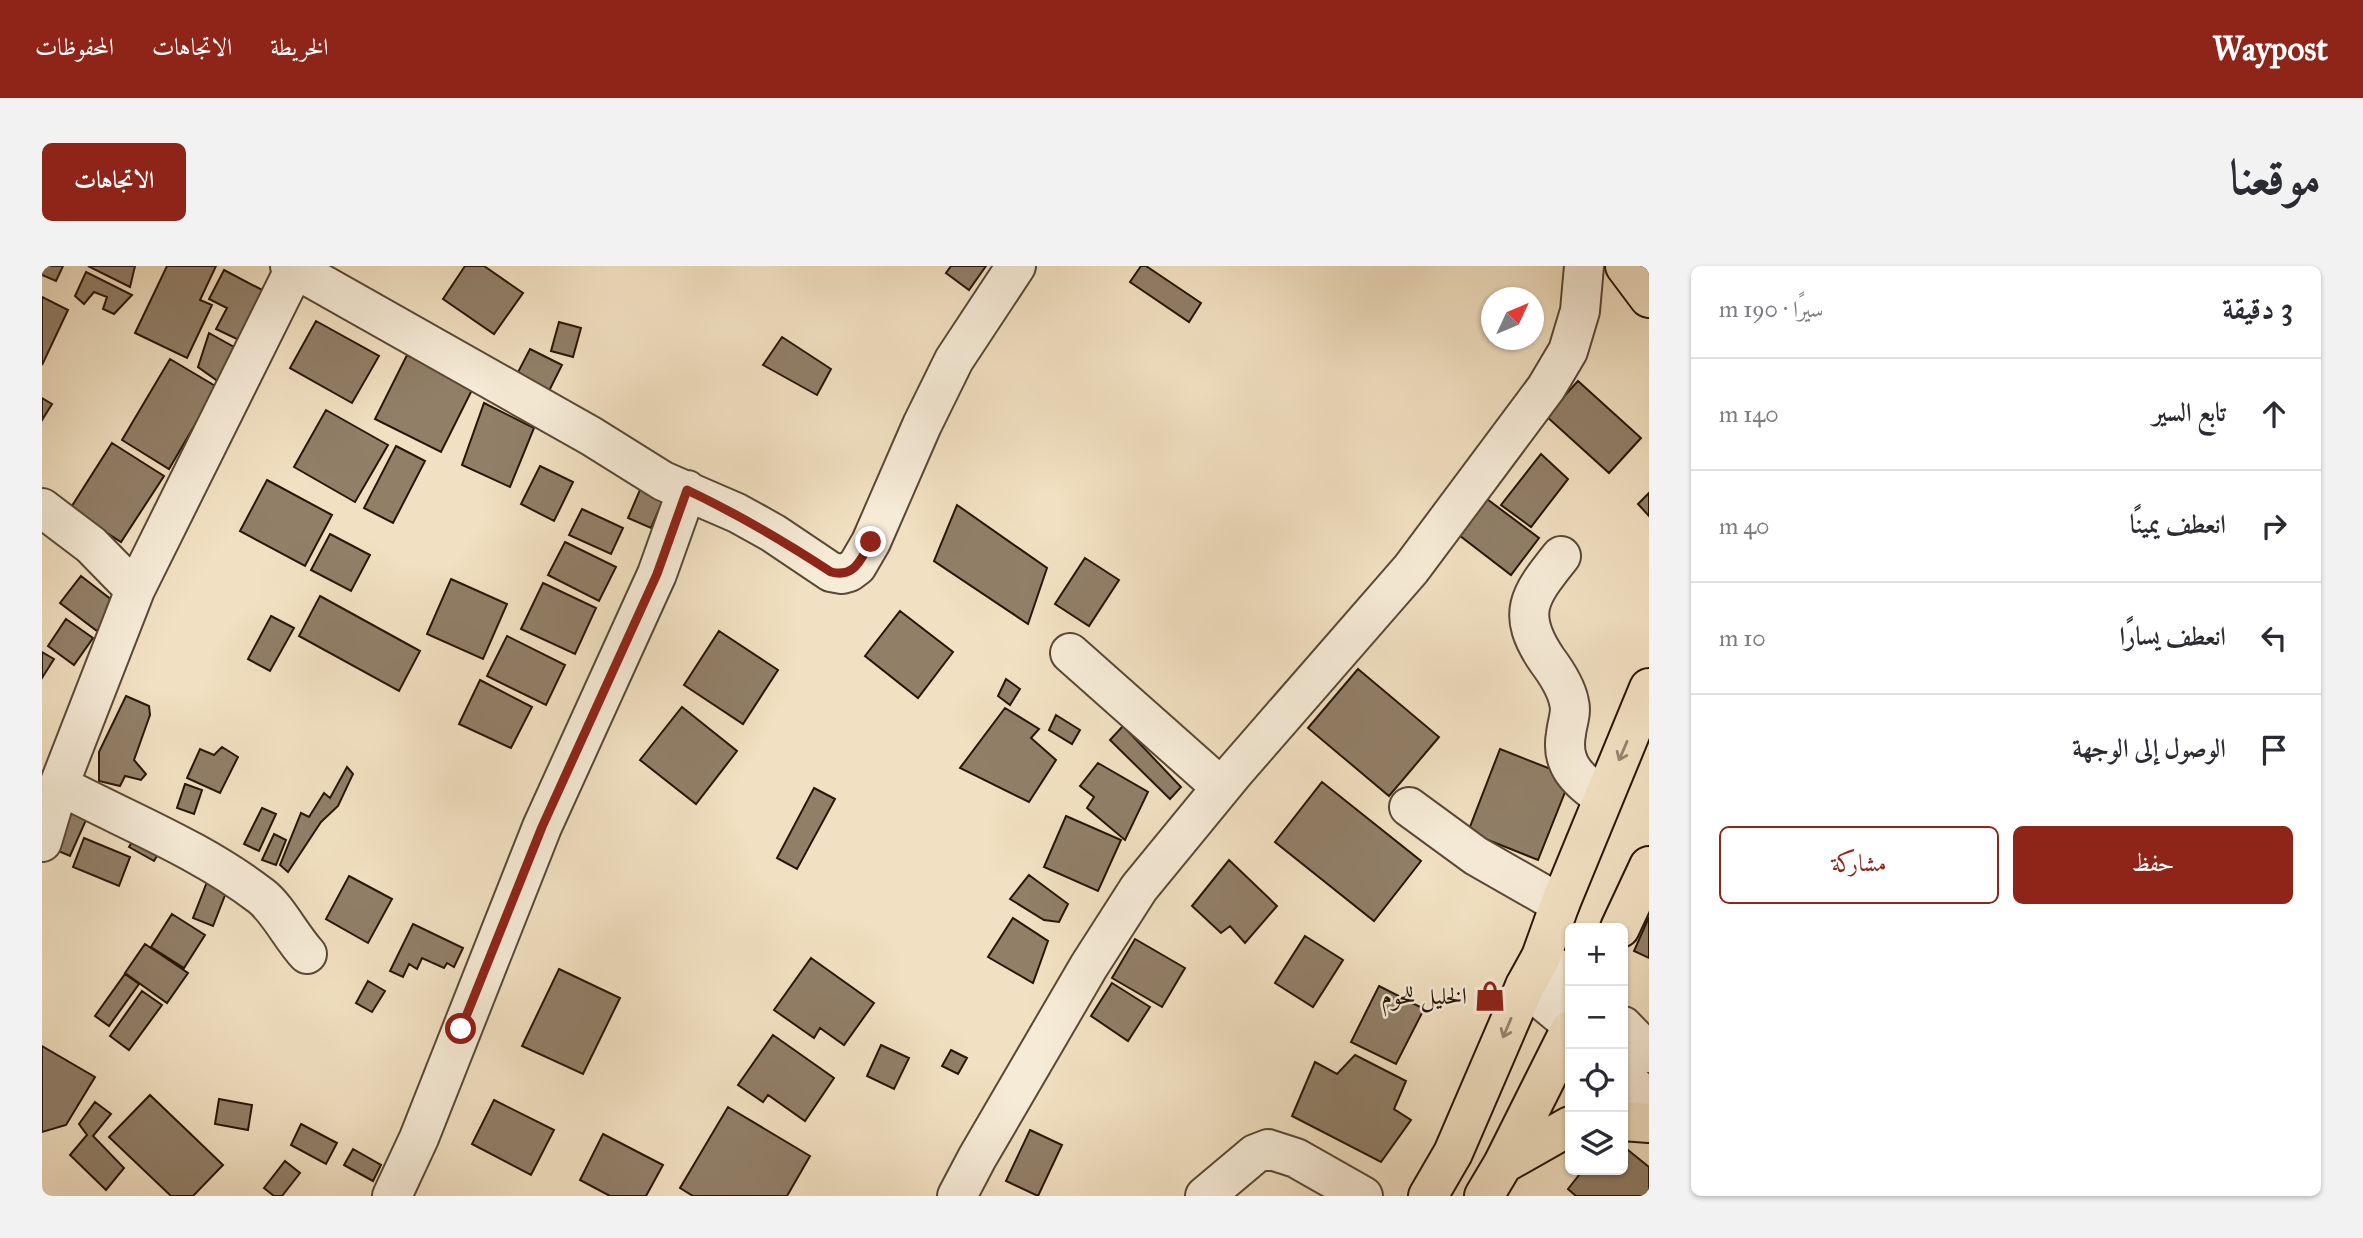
<!DOCTYPE html>
<html lang="ar">
<meta charset="utf-8">
<style>
body{margin:0;font-family:"IM FELL Great Primer",Amiri,serif;background:#f2f2f3;color:#2b2b33;direction:rtl}
.controls{position:absolute;right:21px;bottom:21px;display:grid;overflow:hidden;border-radius:10px;box-shadow:0 2px 5px #0004}
.controls button{width:63px;height:63px;display:grid;place-items:center;padding:0;border:0;border-bottom:2px solid #e1e1e2;background:#fff;color:#2b2b33;font:35px sans-serif}
.compass{position:absolute;left:1439px;top:21px;width:63px;height:63px;border-radius:50%;background:#fff;box-shadow:0 2px 5px #0004;rotate:46deg}
.stop{position:absolute;width:21px;height:21px;margin:-16px;border:5px solid #8f2418;border-radius:50%;background:#fff}
.stop.end{background:#8f2418;border-color:#fff;box-shadow:0 2px 7px #0008}
.list{margin:0;padding:0;list-style:none}
h2{display:flex;justify-content:space-between;align-items:center;height:91px;margin:0;padding:0 28px;font-size:30px}
h2 small{font-size:23px;font-weight:400;color:#7c7c81}
.list li{display:grid;grid-template-columns:46px 1fr auto;gap:21px;align-items:center;box-sizing:border-box;height:112px;padding:0 28px;border-top:2px solid #e1e1e2}
.list b{display:block;font-size:26px;white-space:nowrap}
.list em{font-size:23px;font-style:normal;color:#7c7c81}
.actions{display:flex;gap:14px;padding:21px 28px}
.actions a{flex:1;padding:16px 0;border:2px solid #8f2418;border-radius:10px;text-align:center;font-size:24px;color:#8f2418}
.actions .main{background:#8f2418;color:#fff}
.icon{flex:none;width:38px;height:38px;fill:none;stroke:currentColor;stroke-width:2;stroke-linecap:round;stroke-linejoin:round}
.map{position:relative;flex:none;width:1607px;height:930px;overflow:hidden;direction:ltr;border-radius:10px}
header{display:flex;align-items:center;gap:42px;box-sizing:border-box;height:98px;padding:0 35px;background:#8f2418;color:#fff}
header strong{font-size:33px}
nav{display:flex;gap:38px;margin-inline-start:auto;font-size:24px}
.intro{display:flex;align-items:center;justify-content:space-between;box-sizing:border-box;height:168px;padding:0 42px}
h1{margin:0;font-size:49px}
.button{padding:18px 32px;border-radius:10px;background:#8f2418;color:#fff;font-size:24px;font-weight:700}
main{display:flex;gap:42px;padding:0 42px}
aside{flex:1;background:#fff;border-radius:10px;box-shadow:0 2px 5px #0004}
.map>svg:first-child{display:block}
.building{fill:#917f68;stroke:#281608;stroke-width:2}
.lines{fill:none;stroke-linecap:round;stroke-linejoin:round}
.minor-casing{stroke:#5a4836;stroke-width:42}
.major-casing{stroke:#281608;stroke-width:42}
.highway-casing{stroke:#281608;stroke-width:42}
.minor{stroke:#f6ebd7;stroke-width:38}
.major{stroke:#f1e0c1;stroke-width:38}
.highway{stroke:#f1e0c1;stroke-width:38}
.oneway{stroke:#97856e}
.route{stroke:#8f2418;stroke-width:9}
.labels{text-anchor:middle;dominant-baseline:central;stroke-width:5;stroke-linejoin:round;paint-order:stroke}
.poi-label{font-size:24px;fill:#281608;stroke:#f6ebd7;text-anchor:end}
</style>
<header>
<strong>Waypost</strong>
<nav><a>الخريطة</a><a>الاتجاهات</a><a>المحفوظات</a></nav>
</header>
<div class="intro"><h1>موقعنا</h1><a class="button">الاتجاهات</a></div>
<main>
<aside>
<h2>3 دقيقة<small>سيرًا · 190 m</small></h2>
<ul class="list">
<li><svg class="icon" aria-label="ahead" viewBox="0 0 24 24"><path d="M12 20V5M6 11l6-6 6 6"/></svg><div><b>تابع السير</b></div><em>140 m</em></li>
<li><svg class="icon" aria-label="right" viewBox="0 0 24 24"><path d="M7 20v-9h11M14 6l5 5-5 5"/></svg><div><b>انعطف يمينًا</b></div><em>40 m</em></li>
<li><svg class="icon" aria-label="left" viewBox="0 0 24 24"><path d="M17 20v-9H6M10 6l-5 5 5 5"/></svg><div><b>انعطف يسارًا</b></div><em>10 m</em></li>
<li><svg class="icon" aria-label="arrive" viewBox="0 0 24 24"><path d="M6 21V4h12l-3 4 3 4H6"/></svg><div><b>الوصول إلى الوجهة</b></div></li>
</ul>
<div class="actions"><a class="main">حفظ</a><a>مشاركة</a></div>
</aside>
<div class="map">
<svg width="1607" height="930" viewBox="0 0 1607 930">
<rect width="100%" height="100%" fill="#f1e0c1"/>
<filter id="stains"><feTurbulence type="fractalNoise" baseFrequency=".00286" numOctaves="4"/><feColorMatrix values="0 0 0 0 .2 0 0 0 0 .09 0 0 0 0 .02 0 0 0 .5 -.17"/></filter>
<radialGradient id="worn" r=".72"><stop offset=".6" stop-color="#630" stop-opacity="0"/><stop offset="1" stop-color="#630" stop-opacity=".3"/></radialGradient>
<path class="building" d="M0,0h21l-7,15 -14,-6z
M46,0h47l-5,21z
M125,0h49l-16,34 12,5 -25,53 -52,-25z
M423,0h19l39,27 -29,41 -51,-35z
M909,0h35l-17,24 -23,-17z
M1099,0h5l55,37 -12,19 -59,-40z
M182,4l42,22 -25,49 -25,-12 11,-21 -18,-9z
M44,6l46,23 -18,19 -11,-5 4,-12 -13,-5 -10,12 -9,-8z
M0,31l26,13 -26,55z
M274,55l63,35 -27,47 -62,-35z
M517,56l22,6 -8,29 -22,-6z
M167,67l32,18 -15,36 -28,-20z
M740,71l49,32 -14,26 -54,-30z
M488,83l32,16 -15,30 -32,-17z
M365,89l66,33 -32,64 -66,-33z
M128,93l47,28 -48,82 -47,-29z
M1536,115l63,57 -32,35 -63,-57z
M0,132l10,6 -10,16z
M442,137l50,25 -24,59 -48,-22z
M284,144l62,35 -33,57 -61,-35z
M70,177l52,33 -43,66 -51,-33z
M354,180l29,15 -32,62 -29,-15z
M1499,188l27,25 -37,48 -30,-22z
M498,200l33,16 -19,39 -33,-17z
M225,214l65,35 -27,51 -65,-35z
M600,219l23,10 -14,33 -23,-10z
M1607,227v23l-11,-12z
M1441,230l56,42 -28,37 -56,-43z
M915,239l90,63 -19,56 -94,-63z
M540,243l41,19 -12,26 -42,-19z
M288,268l40,21 -19,36 -40,-21z
M523,276l51,25 -17,34 -51,-26z
M1043,292l34,22 -30,46 -34,-22z
M39,310l36,28 -20,27 -37,-28z
M409,313l56,25 -24,55 -56,-25z
M501,317l53,25 -21,46 -54,-25z
M278,330l100,55 -21,40 -100,-55z
M858,345l53,41 -35,46 -53,-42z
M229,350l23,12 -24,43 -22,-12z
M24,353l27,19 -19,27 -26,-19z
M677,365l59,39 -35,54 -59,-39z
M465,370l58,29 -19,40 -59,-29z
M0,386l12,7 -12,19z
M1316,403l81,68 -50,59 -81,-68z
M964,413l14,10 -10,16 -12,-9z
M438,414l52,27 -21,41 -52,-24z
M84,430l23,10 1,9 -16,45 12,14 -5,6 -16,-4 -5,10 -21,-5v-29z
M640,441l55,44 -41,53 -56,-44z
M963,442l34,21 -8,9 25,22 -27,42 -69,-34z
M1014,449l24,15 -8,14 -23,-14z
M1081,460l58,61 -11,12 -60,-59z
M180,481l16,10 -18,36 -33,-15 13,-29 14,6z
M1458,483l71,28 -33,83 -70,-28z
M1056,497l50,29 -23,48 -38,-32 7,-11 -14,-11z
M305,501l6,7 -15,32 -17,16 -33,50 -8,-7 21,-52 8,4 15,-24 6,5z
M1280,516l99,79 -47,60 -99,-79z
M143,518l17,6 -8,24 -17,-6z
M772,522l21,11 -38,70 -20,-11z
M33,539l15,6 -20,45 -14,-6z
M220,542l14,6 -17,37 -15,-7z
M1024,550l55,24 -23,51 -54,-24z
M97,564l25,14 -10,17 -25,-14z
M232,568l12,6 -10,25 -14,-5z
M42,572l46,19 -11,29 -46,-19z
M1187,594l48,46 -32,37 -15,-17 -9,7 -29,-27z
M987,609l39,29 -9,18 -15,-2 -34,-21z
M307,610l43,23 -24,44 -42,-24z
M165,616l20,8 -14,36 -20,-8z
M130,648l33,21 -21,33 -33,-21z
M1607,651v41l-15,-7z
M971,652l35,23 -15,42 -45,-26z
M371,658l50,24 -9,19 -7,-4 -3,5 -22,-10 -5,11 -8,-5 -6,13 -13,-6z
M1263,670l38,24 -30,47 -38,-24z
M1093,673l50,29 -23,39 -50,-29z
M103,678l43,29 -21,30 -42,-30z
M769,692l63,45 -30,42 -24,-17 -6,10 -40,-28z
M517,703l61,29 -37,76 -61,-28z
M83,708l14,10 -30,42 -14,-10z
M326,715l17,10 -13,21 -16,-9z
M1070,717l38,24 -22,34 -37,-25z
M1337,720l45,23 -28,55 -45,-22z
M100,725l20,14 -33,45 -19,-14z
M731,769l61,43 -29,43 -37,-26 -5,7 -25,-17z
M839,779l28,13 -15,31 -27,-13z
M0,780l53,31 -29,48 -24,7z
M909,784l16,8 -9,16 -16,-8z
M1313,789l51,26 -12,28 17,11 -30,42 -89,-46 23,-54 22,12z
M108,829l73,70 -30,31h-22l-62,-59z
M177,833l33,6 -4,25 -33,-6z
M452,834l60,30 -23,45 -59,-31z
M53,836l16,12 -18,22 31,32 -18,22 -36,-35 17,-20 -8,-11z
M686,841l82,49 -23,40h-94l-13,-8z
M259,858l36,19 -11,21 -35,-19z
M988,864l32,15 -24,51 -32,-15z
M561,868l60,31 -17,31h-36l-30,-16z
M1581,880l26,21v29h-73l-8,-7 15,-19h40z
M311,883l28,16 -8,16 -29,-16z
M243,895l15,12 -18,23h-8l-10,-8z"/>
<g class="lines">
<defs>
<path id="minor" d="M248,0l301,170 72,45 74,32 36,20 58,39 11,2 7,-2 8,-6 14,-24 51,-117 32,-65 62,-94
M0,242l49,37 44,45
M1519,290c-31,39 -46,57 -14,104 9,12 19,27 22,42 3,11 -2,21 -3,32 -6,32 14,47 37,64
M1028,387l151,134
M17,519c68,36 141,64 202,111 16,12 31,42 46,58
M1367,541l67,49 84,48
M0,576l17,-57 76,-195 161,-324
M1499,691l29,22
M1483,720l45,37
M1581,760l26,27
M1581,809l26,27
M350,930l27,-58 123,-311 115,-253 30,-84
M915,930l20,-38 112,-192 50,-78 96,-117 176,-202 135,-181 22,-37 12,-40 4,-45
M1163,930l50,-42 13,-5 28,9 67,38"/>
<path id="major" d="M1578,662l29,-62
M1581,855l26,2
M1461,898l67,-38
M1386,930l25,-43 72,-167 16,-29 19,-53 89,-216
M1442,930l19,-32 67,-134"/>
<path id="highway" d="M1583,0l24,32"/>
</defs>
<use href="#minor" class="minor-casing"/>
<use href="#major" class="major-casing"/>
<use href="#highway" class="highway-casing"/>
<use href="#minor" class="minor"/>
<use href="#major" class="major"/>
<use href="#highway" class="highway"/>
</g>
<defs><path id="oneway-shaft" d="M-6 0H5M1.5-3L5.5 0L1.5 3" fill="none" stroke-width="1.6" stroke-linecap="round" stroke-linejoin="round" transform="scale(1.75)"/></defs>
<g class="oneway">
<use href="#oneway-shaft" transform="translate(1581 485) rotate(113)"/>
<use href="#oneway-shaft" transform="translate(1465 762) rotate(113)"/>
</g>
<g class="lines">
<path class="route" d="M419,763l81,-202 115,-253 30,-84c53,25 95,50 144,82 24,6 29,-12 40,-30"/>
</g>
<defs>
<symbol id="shop-bare" viewBox="-9 -9 18 18"><path d="M-5-2.5h2.3a2.7 3.5 0 0 1 5.4 0H5L5.5 6h-11ZM-1.5-2.5h3a1.5 2.3 0 0 0-3 0Z" fill="#8f2418" stroke="#f6ebd7" stroke-width="2.5" paint-order="stroke"/></symbol>
</defs>
<g fill-rule="evenodd">
<use href="#shop-bare" x="1426" y="708" width="44" height="44"/>
</g>
<g class="labels">
<g class="poi-label">
<text x="1425" y="730">الخليل للحوم</text>
</g>
</g>
<rect width="100%" height="100%" filter="url(#stains)"/>
<rect width="100%" height="100%" fill="url(#worn)"/>
</svg>
<div class="controls">
<button>+</button>
<button>−</button>
<button><svg class="icon" aria-label="locate" viewBox="0 0 24 24"><circle cx="12" cy="12" r="6"/><path d="M12 2v4M12 18v4M2 12h4M18 12h4"/></svg></button>
<button><svg class="icon" aria-label="layers" viewBox="0 0 24 24"><path d="M12 4l9 5-9 5-9-5zM3 14l9 5 9-5"/></svg></button>
</div>
<svg class="compass" viewBox="-18 -18 36 36"><path d="M0-13l5 13h-10z" fill="#e53935"/><path d="M0 13l5-13h-10z" fill="#7c7c81"/></svg>
<div class="stop" style="left:419px;top:763px"></div>
<div class="stop end" style="left:829px;top:276px"></div>
</div>
</main>
